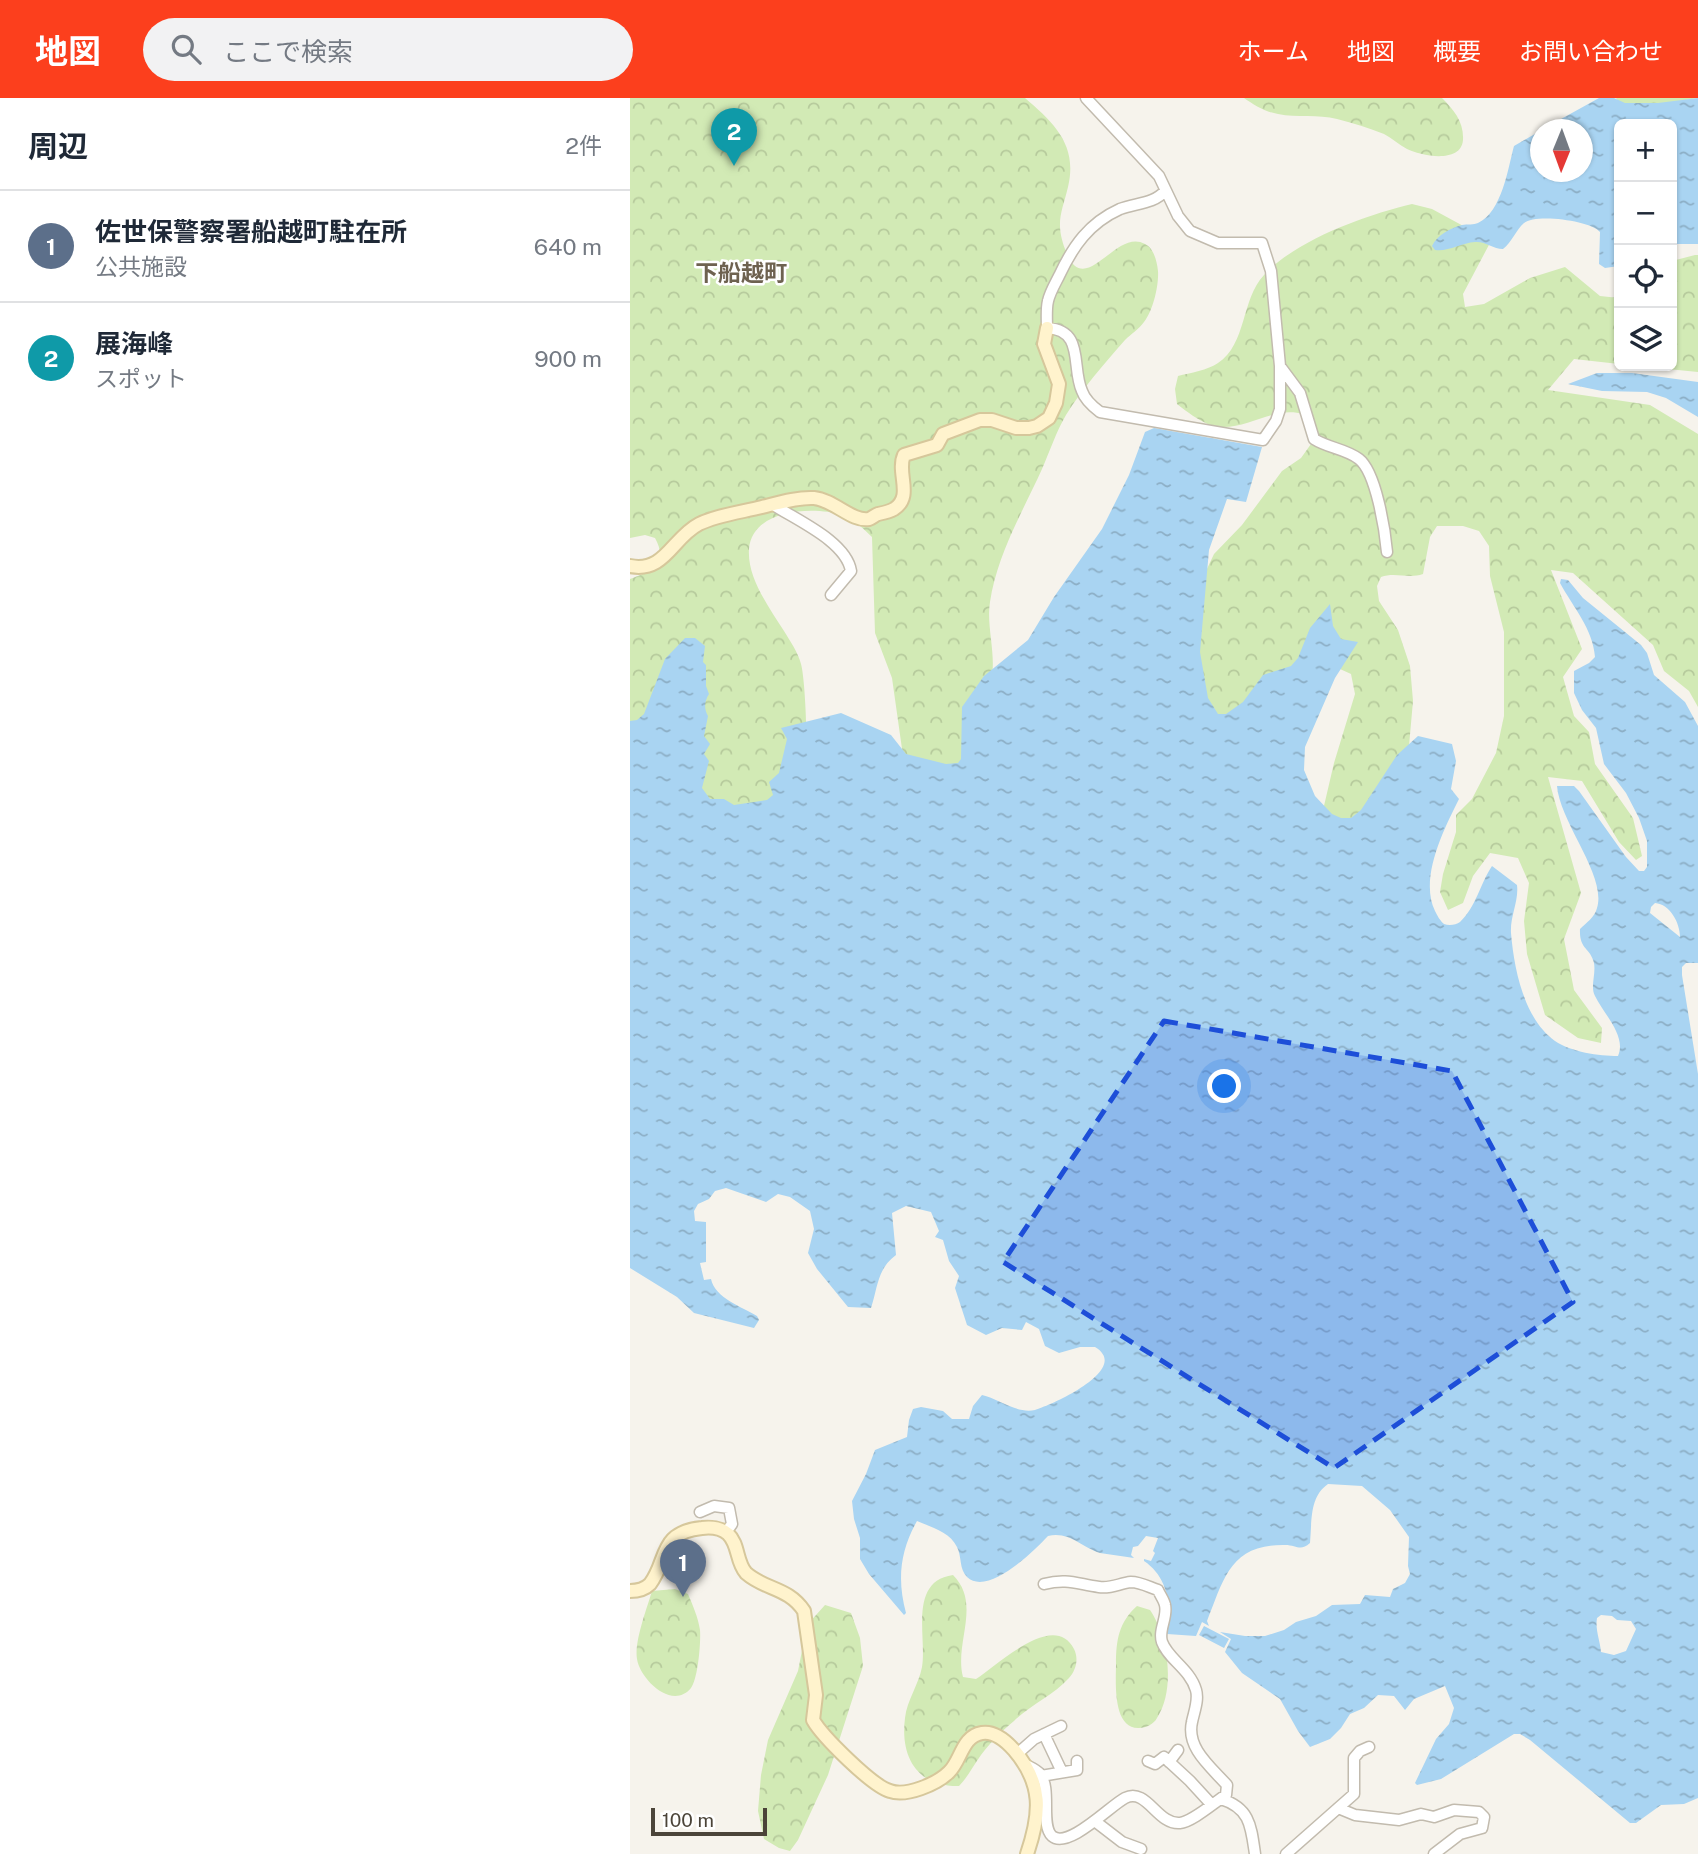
<!DOCTYPE html>
<html lang="ja">
<meta charset="utf-8">
<style>
body{margin:0;font-family:"Public Sans","Noto Sans JP",sans-serif;background:#f2f2f3;color:#1f2937}
.controls{position:absolute;right:21px;top:21px;display:grid;overflow:hidden;border-radius:10px;box-shadow:0 2px 5px #0004}
.controls button{width:63px;height:63px;display:grid;place-items:center;padding:0;border:0;border-bottom:2px solid #e0e1e3;background:#fff;color:#1f2937;font:35px sans-serif}
.compass{position:absolute;left:900px;top:21px;width:63px;height:63px;border-radius:50%;background:#fff;box-shadow:0 2px 5px #0004;rotate:181deg}
.scale{position:absolute;left:21px;bottom:18px;width:116px;box-sizing:border-box;padding-left:7px;border:4px solid #4b4439;border-top:0;font-size:19px;line-height:24px;white-space:nowrap;color:#4b4439;-webkit-text-stroke:5px #fff;paint-order:stroke}
.you{position:absolute;left:595px;top:989px;width:24px;height:24px;margin:-18px;border:5px solid #fff;border-radius:50%;background:#1a73e8;box-shadow:0 0 0 10px #1a73e833}
.badge{display:grid;place-items:center;width:46px;height:46px;border-radius:50%;background:#fc3f1d;color:#fff;font-size:23px;font-weight:700}
.pin{position:absolute;translate:-50% -58px;filter:drop-shadow(0 2px 4px #0008)}
.pin::after{content:'';position:absolute;top:37px;width:24px;height:21px;background:inherit;clip-path:polygon(0 0,100% 0,50% 100%)}
.list{margin:0;padding:0;list-style:none}
h2{display:flex;justify-content:space-between;align-items:center;height:91px;margin:0;padding:0 28px;font-size:30px}
h2 small{font-size:23px;font-weight:400;color:#747a83}
.list li{display:grid;grid-template-columns:46px 1fr auto;gap:21px;align-items:center;box-sizing:border-box;height:112px;padding:0 28px;border-top:2px solid #e0e1e3}
.list b{display:block;font-size:26px;white-space:nowrap}
.list p{margin:0;font-size:23px;white-space:nowrap;color:#747a83}
.list em{font-size:23px;font-style:normal;color:#747a83}
.icon{flex:none;width:38px;height:38px;fill:none;stroke:currentColor;stroke-width:2;stroke-linecap:round;stroke-linejoin:round}
.map{position:relative;flex:none;width:1068px;height:1756px;overflow:hidden}
header{display:flex;align-items:center;gap:42px;box-sizing:border-box;height:98px;padding:0 35px;background:#fc3f1d;color:#fff}
header strong{font-size:33px}
nav{display:flex;gap:38px;margin-inline-start:auto;font-size:24px}
.search{width:490px;height:63px;background:#f2f2f3;display:flex;align-items:center;gap:18px;box-sizing:border-box;padding:0 24px;border-radius:38px;color:#747a83;font-size:26px}
main{display:flex}
aside{flex:1;background:#fff}
.map>svg:first-child{display:block}
.forest{fill:url(#forest-crowns)}
.water{fill:url(#water-ripples);fill-rule:evenodd}
.lines{fill:none;stroke-linecap:round;stroke-linejoin:round}
.street-casing{stroke:#c2bbae;stroke-width:13}
.secondary-casing{stroke:#d6c79b;stroke-width:16}
.street{stroke:#fff;stroke-width:10}
.secondary{stroke:#fff3cd;stroke-width:12}
.marked{fill:#1d4ed8;fill-opacity:0.2;stroke:#1d4ed8;stroke-width:5;stroke-dasharray:14 9;stroke-linejoin:round}
.labels{text-anchor:middle;dominant-baseline:central;stroke-width:5;stroke-linejoin:round;paint-order:stroke}
.quarter-label{font-size:23px;font-weight:bold;fill:#6e6250;stroke:#fff}
</style>
<header>
<strong>地図</strong>
<div class="search"><svg class="icon" aria-label="search" viewBox="0 0 24 24"><circle cx="10" cy="10" r="6"/><path d="M15 15l6 6"/></svg>ここで検索</div>
<nav><a>ホーム</a><a>地図</a><a>概要</a><a>お問い合わせ</a></nav>
</header>
<main>
<aside>
<h2>周辺<small>2件</small></h2>
<ul class="list">
<li><span class="badge" style="background:#5c6f8a">1</span><div><b>佐世保警察署船越町駐在所</b><p>公共施設</p></div><em>640 m</em></li>
<li><span class="badge" style="background:#0f9aa8">2</span><div><b>展海峰</b><p>スポット</p></div><em>900 m</em></li>
</ul>
</aside>
<div class="map">
<svg width="1068" height="1756" viewBox="0 0 1068 1756">
<defs>
<pattern id="forest-crowns" width="20" height="18" patternUnits="userSpaceOnUse" patternTransform="scale(1.75)"><rect width="20" height="18" fill="#d2eab5"/><path d="M2 6a3 3 0 1 1 6 0M12 15a3 3 0 1 1 6 0" fill="none" stroke="#b6ca9c"/></pattern>
<pattern id="water-ripples" width="26" height="14" patternUnits="userSpaceOnUse" patternTransform="scale(1.75)"><rect width="26" height="14" fill="#a9d4f2"/><path d="M2 4q2-2 4 0t4 0M15 11q2-2 4 0t4 0" fill="none" stroke="#8caec5"/></pattern>
</defs>
<rect width="100%" height="100%" fill="#f6f3ec"/>
<path class="forest" d="M0,0h395c29,25 53,47 43,89 -6,25 -13,35 -3,62 19,54 50,-22 80,-5 9,4 12,18 13,27 1,14 -5,40 -14,51 -5,7 -13,12 -19,18 -21,24 -43,49 -59,75 -10,17 -16,36 -24,54 -19,42 -45,86 -52,133 -4,25 7,54 1,79 -9,37 -29,79 -42,115l-45,-33 -12,-85 -17,-45 -3,-96c-8,-8 -19,-18 -30,-22 -29,-9 -90,-6 -93,34 -2,29 20,58 35,82 6,10 14,21 17,33 4,13 8,89 3,100 -12,29 -37,65 -53,93l-121,-102v-176c21,-8 39,-16 25,-41l-10,-3 -15,3z
M614,0h198c12,12 22,24 21,42 -2,24 -42,16 -56,9 -8,-4 -15,-11 -23,-15 -15,-6 -31,-11 -47,-15 -19,-5 -40,-1 -59,-5 -13,-2 -24,-9 -34,-16z
M986,0h82l-74,12z
M782,106l20,5 59,32 -28,53 2,13 19,-3 46,-26 35,-11 35,29 19,2v66l-45,-5 -26,31 102,15 48,29v273l-9,-16 -25,-20 -11,-26 -80,-72 -22,-3 31,79 -19,28 11,39 15,16 6,32 38,54 9,38 -6,4 -17,-18 -37,-61 -34,-4 33,116 -17,46 10,51 28,38 -1,15 -23,-5 -33,-23 -18,-61 -3,-33 5,-38 -11,-25 -28,-5 -17,23 -10,27 -15,7 -8,-18 3,-18 13,-42v-17l16,-16 24,-46 8,-37v-84l-14,-56 -1,-30 -10,-15 -16,-5h-26l-7,11 -7,37c-14,5 -28,-2 -42,3l-4,9 2,15 19,29 12,36 3,35 -8,90 -52,52 -33,-20 14,-60 21,-69 -4,-20 -11,-5 -139,88 -3,-169 16,-34 28,-29 40,-54 19,-13 10,-14v-13l-8,-17c-32,-9 -62,21 -93,11 -12,-5 -23,-13 -33,-21l-2,-15 3,-13c12,-3 30,-6 40,-13 29,-19 23,-64 46,-88 32,-35 102,-60 148,-71z
M1065,157h3v117l-61,-6h35v-105z
M323,1477c29,29 1,68 10,102l13,2c22,-14 78,-69 98,-30 5,10 2,21 -5,29 -15,17 -39,27 -55,43 -12,10 -24,22 -33,34 -8,11 -13,22 -22,31 -42,1 -59,-29 -54,-68 2,-18 14,-34 17,-51 5,-29 -14,-86 31,-92z
M45,1491l13,5c5,12 10,23 12,36 1,12 -2,49 -9,58 -19,23 -51,-9 -54,-29 -3,-17 10,-51 15,-68z
M195,1507l26,8 9,25 3,28 -35,109 -30,65 -8,11 -11,-3 -15,-9 -6,-28 3,-36 7,-35 30,-69 9,-46z
M507,1508l13,4c18,26 26,79 7,108 -3,6 -11,10 -18,10 -27,1 -23,-47 -23,-64 0,-24 3,-42 21,-58z"/>
<path class="water" d="M969,0h15l11,5h33l40,-5v146h-26v-120h-53v142l-14,2 -6,-4 1,-32c-8,-11 -64,-19 -76,-9 -8,7 -12,19 -21,26 -10,0 -18,-8 -28,-7 -14,1 -27,10 -40,8l-3,-4c5,-11 19,-18 30,-21 5,-1 12,0 16,-2 24,-11 30,-55 36,-77l26,-15 1,41h42v-42l-40,-1z
M967,275h35l66,9v35l-32,-19 -19,-6 -45,-1 -34,-7z
M524,330l108,19 -16,55 -19,-3 -18,51 -9,102 8,46 10,16h8l17,-12 20,-27 28,-9 7,-8 12,-30 20,-24 3,22 8,13 17,3 -23,36 -30,69 -1,23 11,26 17,18 9,4h10l10,-8 36,-55 21,-19 34,8 4,17 -5,28 8,10c-15,30 -40,79 -24,112 2,4 5,10 9,13 5,2 12,1 16,-2 16,-15 20,-38 32,-56l25,19c2,16 -7,31 -6,48 3,36 13,86 44,108 16,11 44,15 63,15 9,-20 -15,-43 -23,-60 -5,-10 1,-21 -1,-33 -4,-16 -15,-13 -14,-34 6,-6 15,-12 17,-21 10,-32 -37,-85 -40,-122h17l5,5 47,66 13,14h5l3,-4v-26l-8,-23 -13,-25 -22,-29 -8,-36 -14,-18 -8,-17v-22l15,-8 6,-6c-2,-28 -22,-50 -35,-74l1,-4 7,1 15,18 58,47 6,8 7,22 31,27 13,24v237h-12l-4,4v8l16,99v724l-14,6 -23,1 -25,18h-6l-100,-83 -10,-6h-6l-73,45 -24,6 -2,-2 21,-44 13,-15 5,-16 -9,-22 -31,13 -9,11 -11,-14 -16,-1 -14,13 -14,6 -9,14 -11,11 -20,8 -12,-16 -18,-32 -38,-26 -17,-21 6,-13 -11,-7 25,4h20l19,-6 12,-8 20,-6 16,-11 28,-1 5,-9 25,2 3,-8 12,-6 5,-9 -2,-8 1,-29 -19,-27 -28,-24 -34,-2c-19,13 -16,38 -18,59 -10,9 -13,2 -25,2 -55,-1 -61,34 -78,76l2,5 -7,-4 -6,14 -29,-2c5,-28 1,-57 -23,-73v-2l7,2 4,-8 -2,-2 5,-13 -12,-2 -8,10 -5,1 -2,8 3,3c-11,-2 -23,-3 -34,-5 -19,-6 -31,-22 -52,-17 -13,14 -60,61 -81,41 -8,-8 -5,-20 -10,-30 -7,-15 -26,-20 -40,-26 -17,30 -20,59 -11,92l-2,2 -35,-41 -9,-15v-21l-6,-19 -2,-18 14,-27 9,-24 32,-13 2,-17 4,-11 8,-2 22,4 9,8h17l4,-13 9,-11c17,4 35,19 53,15 17,-5 97,-41 60,-63h-15l-21,6 -14,-7 -6,-17 -13,-7 -4,8 -20,-2 -16,7 -19,-10 -12,-37 4,-12 -10,-15 -6,-21 -8,-3 4,-6 -8,-19 -25,-6 -14,7 4,42c-19,14 -18,32 -25,53l-23,-1 -31,-38 -9,-16 6,-24 -4,-18 -20,-14 -12,-3 -12,8 -40,-14 -11,3 -6,8 -11,5 -4,7 1,10 11,1v40l-6,1 4,17 7,-1c4,19 31,28 46,37l2,4 -5,8 -60,-15 -17,-16 -47,-29v-547l7,-1 7,-6 21,-55 20,-21h10l10,8 -2,16 3,3v21l3,8c-5,8 -5,15 -1,22l-4,20 6,8 -6,10 5,7 -7,27 8,11h14l10,6 33,-5 6,-5 -4,-13 10,-9 8,-34 -6,-11 60,-15 50,22 15,19 40,10 12,-1 3,-4 1,-52 22,-31 44,-36 26,-43 48,-68 27,-54 16,-43zM1025,805c15,1 25,20 25,34l-30,-24 1,-6zM971,1517l11,1 5,4 14,1 5,8 -10,22 -12,4 -13,-3c-1,-12 -6,-22 -4,-34z
M574,1528l25,13 -5,9 -25,-13z"/>
<g class="lines">
<defs>
<path id="street" d="M456,0l73,78 19,40 12,15 28,12h44l9,28 9,95v43l-4,12 -13,19 -163,-28c-8,-6 -15,-12 -18,-21 -11,-24 3,-61 -35,-63 0,-8 -1,-19 1,-27 2,-9 7,-17 11,-25 14,-30 30,-53 61,-67 15,-6 34,-5 45,-18
M650,268l20,27 14,46c14,9 32,10 45,20 17,13 26,71 28,93
M142,406c24,16 74,37 79,67l-20,24
M70,1414l14,-6 15,2 3,16 -6,8
M414,1636l18,38
M387,1656l17,-15 27,-13
M518,1663l7,3 9,-7 26,24 22,24
M539,1664l9,-12
M396,1667c4,2 11,5 14,9 12,15 0,51 12,62 16,14 59,-31 73,-38 22,-11 32,27 55,25 12,-1 35,-21 46,-28l1,-10c-16,-18 -41,-37 -35,-63 2,-10 7,-22 4,-32 -6,-21 -28,-31 -34,-48 -4,-12 6,-25 3,-37 -1,-5 -5,-10 -7,-15 -9,-3 -18,-8 -27,-8 -11,1 -20,7 -32,5 -22,-3 -32,-9 -55,-3
M411,1678l36,-6v-9
M591,1701c29,9 30,27 34,55
M708,1710l17,7 44,5 22,-6 13,3 20,-7 25,2 5,5 -2,11 -22,6 -26,20
M466,1724l26,20 19,7
M656,1756l68,-60v-36l6,-7 9,-4"/>
<path id="secondary" d="M0,468c35,7 42,-28 69,-42 18,-9 43,-12 63,-17 16,-4 35,-10 52,-9 20,2 38,24 55,21 3,-1 6,-4 9,-5 5,-1 11,-2 16,-5 20,-13 2,-36 10,-54l33,-10 6,-11 37,-14h12l24,8h13l8,-2 12,-8 7,-15 3,-19 -15,-40 3,-16
M0,1493c7,0 15,-2 20,-7 18,-23 8,-52 52,-56 8,-1 19,0 26,6 11,10 8,28 18,39 19,17 42,14 58,38l12,84 -3,25c9,16 59,66 77,71 16,6 47,-7 59,-19 12,-11 13,-36 33,-39 13,-2 24,8 32,17 29,34 27,63 13,104"/>
</defs>
<use href="#street" class="street-casing"/>
<use href="#secondary" class="secondary-casing"/>
<use href="#street" class="street"/>
<use href="#secondary" class="secondary"/>
</g>
<path class="marked" d="M534,923l288,50 121,231 -239,166 -331,-206z"/>
<g class="labels">
<g class="quarter-label">
<text x="111" y="174">下船越町</text>
</g>
</g>
</svg>
<div class="controls">
<button>+</button>
<button>−</button>
<button><svg class="icon" aria-label="locate" viewBox="0 0 24 24"><circle cx="12" cy="12" r="6"/><path d="M12 2v4M12 18v4M2 12h4M18 12h4"/></svg></button>
<button><svg class="icon" aria-label="layers" viewBox="0 0 24 24"><path d="M12 4l9 5-9 5-9-5zM3 14l9 5 9-5"/></svg></button>
</div>
<svg class="compass" viewBox="-18 -18 36 36"><path d="M0-13l5 13h-10z" fill="#e53935"/><path d="M0 13l5-13h-10z" fill="#747a83"/></svg>
<div class="scale">100 m</div>
<div class="you"></div>
<div class="pin badge" style="left:53px;top:1499px;background:#5c6f8a">1</div>
<div class="pin badge" style="left:104px;top:68px;background:#0f9aa8">2</div>
</div>
</main>
